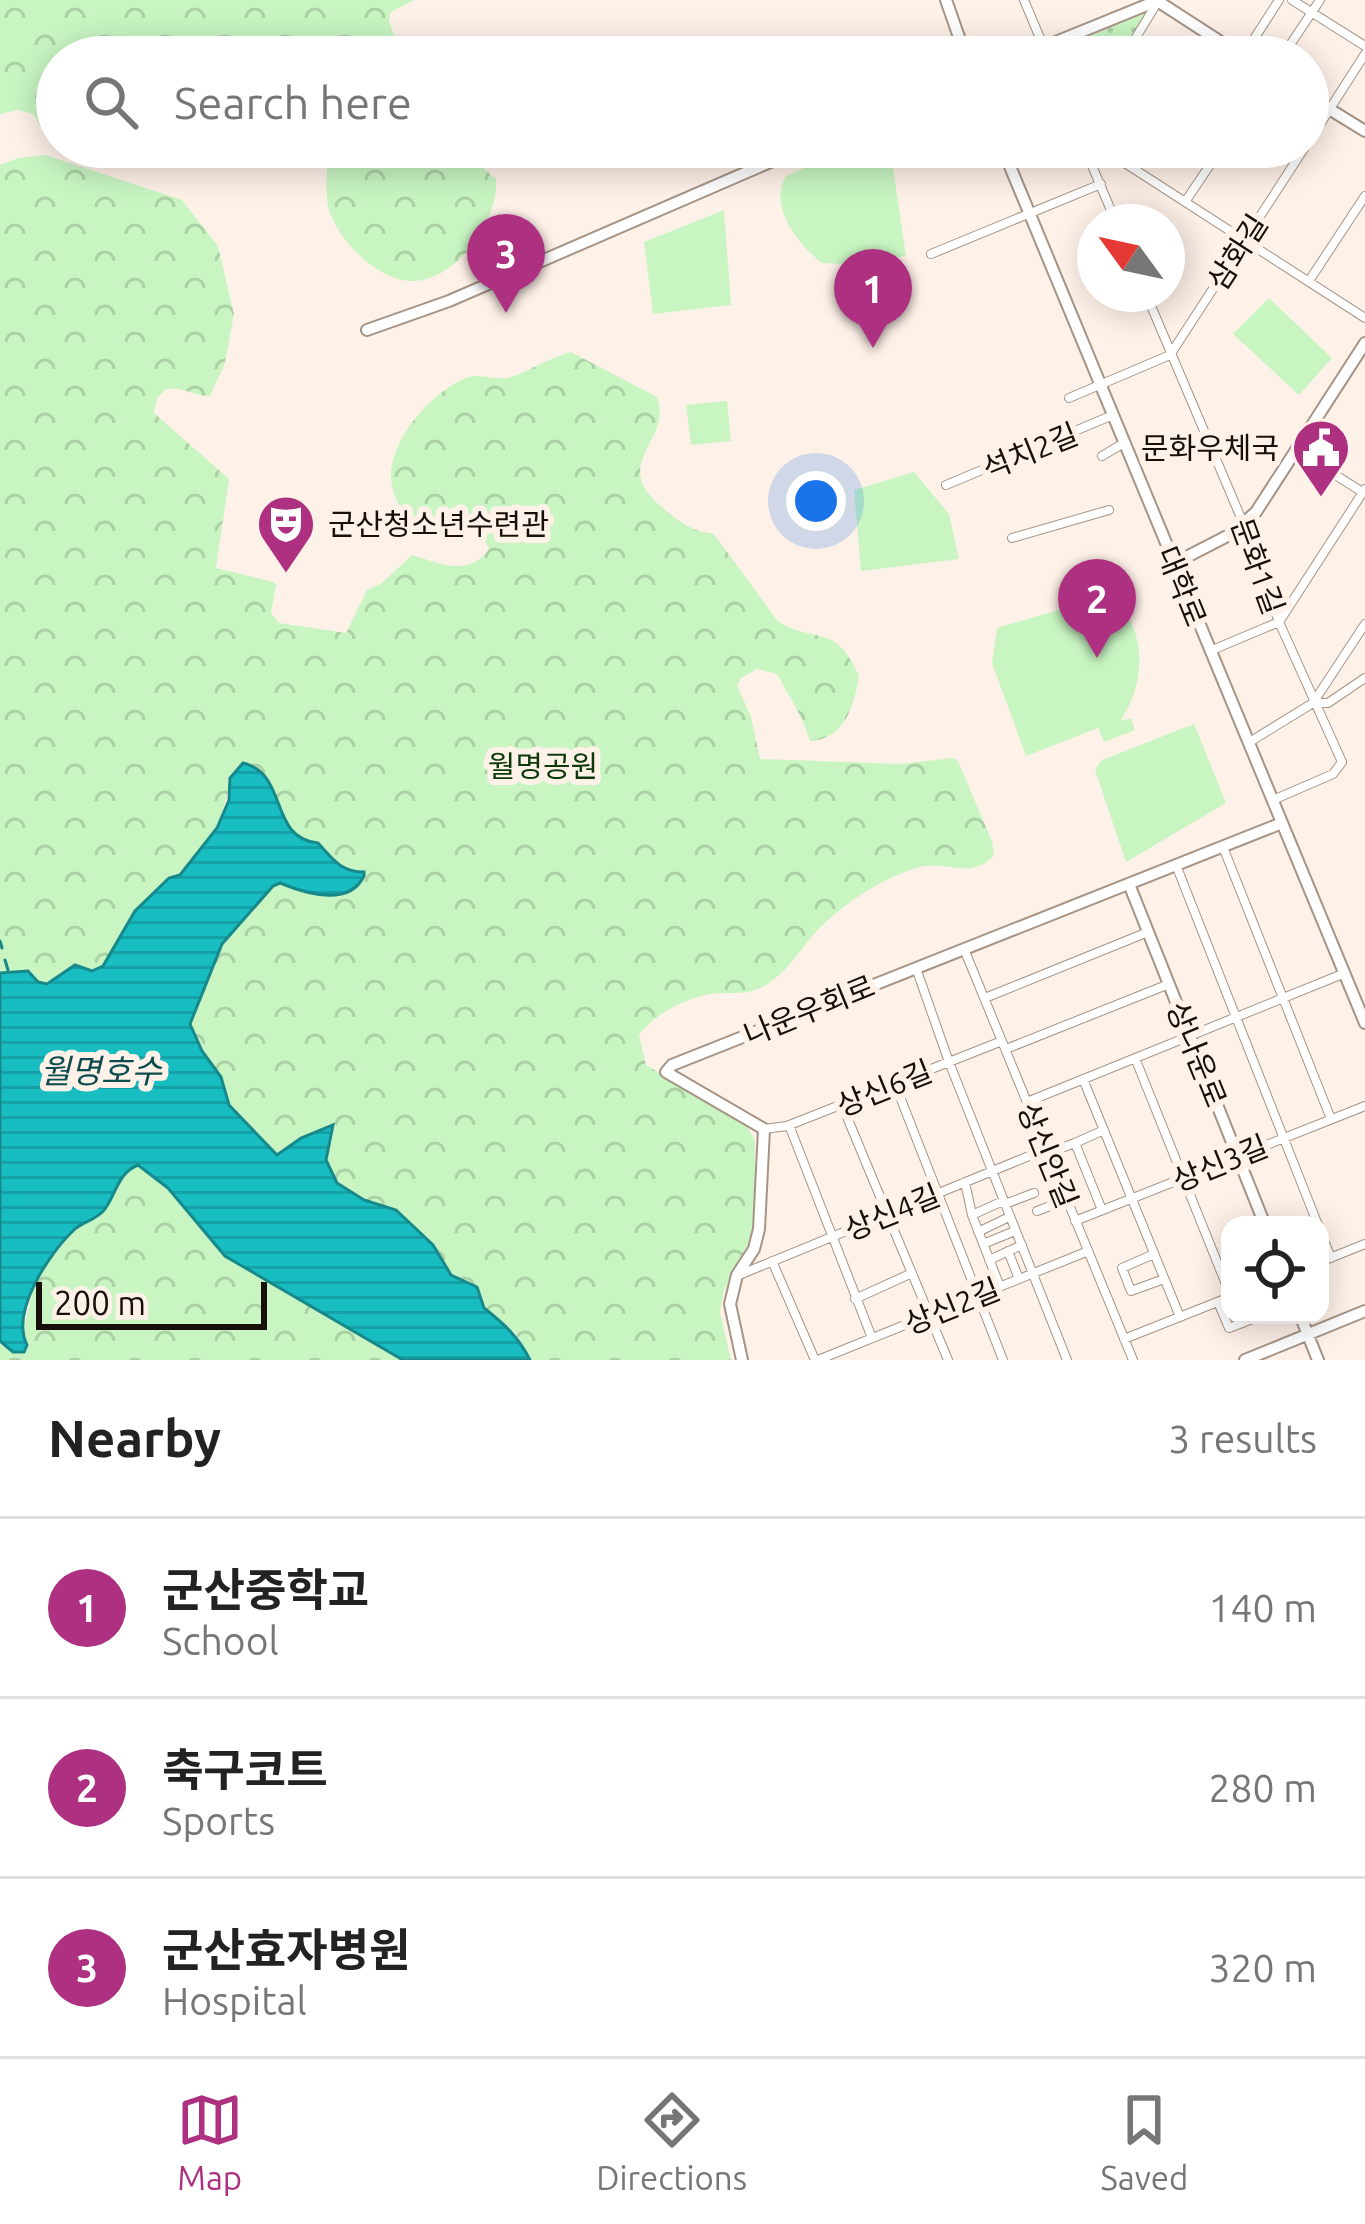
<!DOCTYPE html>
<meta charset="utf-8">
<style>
body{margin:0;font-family:Ubuntu,"Noto Sans KR",sans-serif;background:#f6f6f6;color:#222}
.controls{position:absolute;right:36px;bottom:36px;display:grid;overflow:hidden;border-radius:24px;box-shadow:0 6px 30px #0003}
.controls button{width:108px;height:108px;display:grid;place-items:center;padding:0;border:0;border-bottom:3px solid #e0e0e0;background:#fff;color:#222;font:60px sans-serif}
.compass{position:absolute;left:1077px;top:204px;width:108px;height:108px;border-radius:50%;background:#fff;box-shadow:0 6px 30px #0003;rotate:303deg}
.scale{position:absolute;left:36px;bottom:30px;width:231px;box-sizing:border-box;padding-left:12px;border:6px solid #160f0a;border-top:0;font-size:33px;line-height:42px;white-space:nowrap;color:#160f0a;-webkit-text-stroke:9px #fef1e8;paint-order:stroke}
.you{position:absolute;left:816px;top:501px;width:42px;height:42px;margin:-30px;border:9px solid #fff;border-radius:50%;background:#1a73e8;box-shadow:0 0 0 18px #1a73e833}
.badge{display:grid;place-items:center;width:78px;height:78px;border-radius:50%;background:#ae3080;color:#fff;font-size:39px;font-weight:700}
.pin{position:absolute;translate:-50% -99px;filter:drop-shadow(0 3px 6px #0008)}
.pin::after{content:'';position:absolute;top:63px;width:42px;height:36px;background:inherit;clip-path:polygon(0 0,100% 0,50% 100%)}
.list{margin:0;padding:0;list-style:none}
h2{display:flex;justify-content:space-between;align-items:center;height:156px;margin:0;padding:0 48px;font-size:51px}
h2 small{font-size:39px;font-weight:400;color:#767676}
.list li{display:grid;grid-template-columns:78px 1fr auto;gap:36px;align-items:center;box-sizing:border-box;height:180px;padding:0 48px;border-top:3px solid #e0e0e0}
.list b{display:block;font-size:45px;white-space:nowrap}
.list p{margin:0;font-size:39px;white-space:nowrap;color:#767676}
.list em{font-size:39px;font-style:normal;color:#767676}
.icon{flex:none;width:66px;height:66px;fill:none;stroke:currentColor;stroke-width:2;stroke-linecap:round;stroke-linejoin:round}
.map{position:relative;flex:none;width:1365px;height:1360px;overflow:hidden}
.search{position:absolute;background:#fff;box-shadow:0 6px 30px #0003;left:36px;right:36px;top:36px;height:132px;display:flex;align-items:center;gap:30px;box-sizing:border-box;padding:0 42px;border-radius:66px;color:#767676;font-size:45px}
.sheet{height:696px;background:#fff}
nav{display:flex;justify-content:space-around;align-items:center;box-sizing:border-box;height:168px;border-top:3px solid #e0e0e0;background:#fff;font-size:33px;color:#767676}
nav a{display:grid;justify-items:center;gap:6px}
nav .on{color:#ae3080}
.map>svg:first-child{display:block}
.forest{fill:url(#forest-crowns)}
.park{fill:url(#park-dots)}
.pitch{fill:#c9f5c3}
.water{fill:url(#water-rules);stroke:#17898b;stroke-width:3}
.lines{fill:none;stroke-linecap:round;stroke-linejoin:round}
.stream{stroke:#17898b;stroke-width:3}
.minor-casing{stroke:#a69384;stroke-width:10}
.tertiary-casing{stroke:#a69384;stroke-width:14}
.minor{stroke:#fff;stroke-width:8}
.tertiary{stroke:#fff;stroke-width:10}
.labels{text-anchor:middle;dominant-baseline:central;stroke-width:12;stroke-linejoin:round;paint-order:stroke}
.street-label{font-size:30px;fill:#160f0a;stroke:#fef1e8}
.poi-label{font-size:30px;fill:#160f0a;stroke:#fef1e8;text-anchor:end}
.park-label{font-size:30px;fill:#0c3908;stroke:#fef1e8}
.water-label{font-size:33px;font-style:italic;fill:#0b4b4d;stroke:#fef1e8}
</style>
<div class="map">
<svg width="1365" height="1360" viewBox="0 0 1365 1360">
<defs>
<pattern id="forest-crowns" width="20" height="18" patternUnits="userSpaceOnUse" patternTransform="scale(3)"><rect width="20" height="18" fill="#c9f5c3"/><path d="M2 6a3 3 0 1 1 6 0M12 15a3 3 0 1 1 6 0" fill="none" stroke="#acd1a6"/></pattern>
<pattern id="park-dots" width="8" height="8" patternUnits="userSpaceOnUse" patternTransform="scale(3)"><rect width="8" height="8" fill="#c9f5c3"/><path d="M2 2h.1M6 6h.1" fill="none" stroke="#acd1a6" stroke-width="1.8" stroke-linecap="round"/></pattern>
<pattern id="water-rules" width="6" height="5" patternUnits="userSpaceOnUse" patternTransform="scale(3)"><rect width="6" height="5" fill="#18bdc2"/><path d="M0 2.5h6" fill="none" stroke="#15a1a5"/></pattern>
</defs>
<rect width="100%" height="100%" fill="#fef1e8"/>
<path class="forest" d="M0,0h414l-23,12 -2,9 8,23 -4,13h-121l-28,-7 -57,-3 -10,10h-120v82l-13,-7 -11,-18 -15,-4 -18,4z
M327,147h131l38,32c3,40 -37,100 -82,102 -35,1 -73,-38 -84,-68 -7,-20 -1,-45 -3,-66z
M45,155l137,45 36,46 16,68 -9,49 -15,33c-17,0 -27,-10 -44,-7l-9,9 -3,15 75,66 -13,89 57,14 3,3 -5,28 8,10 67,10 21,-43 15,-7 30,-28c27,8 57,23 77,-6l-10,-19c-18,-6 -37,4 -54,-1 -17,-5 -30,-27 -33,-43 -8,-40 37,-93 74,-108 16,-6 29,4 45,-1 20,-7 38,-19 60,-25l86,45c17,44 -50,66 6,111 17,14 28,23 51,26l62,85c19,18 49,11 66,29 7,7 12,19 17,27 -4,30 -15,65 -49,66 -7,-24 -21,-45 -33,-67l-20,-5 -16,9 -4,7 14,32 9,42 140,5 53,-6 5,3 34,80 2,14c-23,27 -50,3 -78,13 -37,12 -74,36 -101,65 -17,19 -28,40 -51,53 -20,11 -33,5 -53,8 -24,3 -58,21 -72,41l7,30 100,60 9,15v71l-3,26 -28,53 -4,22 11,48h-201l-14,-26 -32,-27 -13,-24 -20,-8 -18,-30 -37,-35 -32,-10 -27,-17 -11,-23 5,-34 -30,12 -23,17 -30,-26 -19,-24 -8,-28 -19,-26 -12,-27 32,-80 54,-61 62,14 22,-12c-17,-27 -56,-34 -75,-60 -16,-22 -9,-68 -49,-57l-19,60 -37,47 -11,3 -34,33 -32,55 -11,5 -17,-6 -28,19 -9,-2 -11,-11 -27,2v-808l18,-7z
M138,1165l30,23 57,68 178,104h-403v-19l18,13 17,-74 43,-55 26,-14 16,-33z"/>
<path class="park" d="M1145,13l3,1 -28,43h-63l-3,-6z"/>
<path class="pitch" d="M850,147h40l16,109 -58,8 -26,-1c-25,-20 -54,-57 -36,-87z
M724,210l7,95 -78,9 -9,-72z
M1269,298l63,60 -33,37 -66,-61z
M727,401l4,40 -40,4 -5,-40z
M914,472l35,42 10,45 -98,12 -7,-81z
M1109,595c39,31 38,87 11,126l11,-3 4,12 -31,12 -6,-14 -72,28 -34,-93 5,-35z
M1194,724l32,79 -100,59 -31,-92 7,-10z"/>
<path class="water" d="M243,763c46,11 25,75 75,80 14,15 22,29 46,29v4c-15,31 -57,18 -84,7l-7,3 -51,58 -32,80 12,27 19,26 8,28 48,50 24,-17 32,-13 -7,35 11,23 27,17 32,10 37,35 18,30 26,12 7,21c19,15 34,28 46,52h-127l-178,-104 -57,-68 -30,-23c-20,8 -21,27 -33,44 -8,11 -21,12 -30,20 -25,23 -65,82 -48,116l-3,7h-11l-13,-11v-368l28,-2 10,11 9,2 28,-19 17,6 11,-5 32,-55 34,-33 11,-3 37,-47 12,-28 1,-22z"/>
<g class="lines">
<path class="stream" d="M0,941l2,7
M5,960l3,10"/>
<defs>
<path id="minor" d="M1024,0l24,57
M1292,0l73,46
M1243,56l36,-56
M1124,57l33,-54
M1195,57l15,-22
M1282,57l38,-57
M1308,143l57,-89
M1084,147l32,75
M1100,147l265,171
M1126,164l11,-17
M1185,202l37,-55
M931,254l170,-70
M1309,281l56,-85
M1146,294l98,231 35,97 63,140 -9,12 -60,26
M1069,398l101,-43 135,-208
M1296,450l68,43
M1102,456l22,-13
M946,485l167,-70
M1012,538l97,-28
M1210,651l69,-29 86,-133
M1315,703h13l37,-25
M1248,743l65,-40 52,-79
M1223,847l108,272
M1176,865l142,360
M964,949l169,411
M916,968l33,94 118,298
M985,998l163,-66
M1006,1049l163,-65
M1135,1058l95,236
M1083,1079l97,238
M895,1084l108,276
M1027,1102l318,-129
M842,1105l106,255
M789,1125l83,213
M764,1129l23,-3 215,-85
M1075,1143l29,-13
M1056,1150l19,-7 27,67
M965,1182l7,33
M1005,1204l29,-11
M1037,1211l29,-11
M1075,1221l290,-115
M1320,1231l11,27
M978,1232l31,-15
M983,1244l32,-13
M1008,1251l11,28
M1154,1254l-32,14 9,23 33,-12
M989,1260l33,-15
M772,1261l43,99
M1320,1262l45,-18
M739,1275l307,-126
M1000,1287l-28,-72 31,-14
M855,1299l57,-26
M1218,1302l11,26 34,-13
M1124,1339l106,-42
M818,1360l268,-108"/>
<path id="tertiary" d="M946,0l20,57
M1156,0l88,57
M1019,57l140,-57
M1308,96l57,35
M1002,147l363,876
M367,330l82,-29 356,-154
M1173,564l58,-30 25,-22 109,-169
M1129,884l136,341
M1300,1315l18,45
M742,1360l-12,-56 7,-29 17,-26 5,-20 5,-100 -98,-57 6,-7 610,-242
M1245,1360l120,-49"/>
</defs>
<use href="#minor" class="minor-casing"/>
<use href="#tertiary" class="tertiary-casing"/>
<use href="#minor" class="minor"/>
<use href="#tertiary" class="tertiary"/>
</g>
<defs>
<symbol id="civic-pin" viewBox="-11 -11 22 30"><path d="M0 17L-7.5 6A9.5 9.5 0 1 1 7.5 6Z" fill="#ae3080" stroke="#fef1e8"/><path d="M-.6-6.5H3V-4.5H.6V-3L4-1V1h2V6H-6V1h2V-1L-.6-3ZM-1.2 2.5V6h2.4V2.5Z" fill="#fff"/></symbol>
<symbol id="theatre-pin" viewBox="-11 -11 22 30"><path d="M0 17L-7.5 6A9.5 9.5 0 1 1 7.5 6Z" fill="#ae3080" stroke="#fef1e8"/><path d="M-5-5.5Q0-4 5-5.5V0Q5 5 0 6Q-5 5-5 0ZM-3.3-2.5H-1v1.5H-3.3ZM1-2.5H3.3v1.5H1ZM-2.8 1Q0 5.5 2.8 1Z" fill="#fff"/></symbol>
</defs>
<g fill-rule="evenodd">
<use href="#civic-pin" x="1288" y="415" width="66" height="90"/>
<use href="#theatre-pin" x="253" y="491" width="66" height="90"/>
</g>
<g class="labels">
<g class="street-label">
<text transform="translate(1237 252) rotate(-57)">삼화길</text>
<text transform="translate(1030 451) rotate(-22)">석치2길</text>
<text transform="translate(1258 566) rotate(70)">문화1길</text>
<text transform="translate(1182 586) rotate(68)">대학로</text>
<text transform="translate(809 1010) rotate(-22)">나운우회로</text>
<text transform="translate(1197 1054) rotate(68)">상나운로</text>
<text transform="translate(884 1088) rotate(-22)">상신6길</text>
<text transform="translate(1048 1155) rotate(68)">상신안길</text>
<text transform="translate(1220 1163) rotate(-22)">상신3길</text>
<text transform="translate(892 1212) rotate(-22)">상신4길</text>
<text transform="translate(952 1306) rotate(-22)">상신2길</text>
</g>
<g class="poi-label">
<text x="1279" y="448">문화우체국</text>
<text x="328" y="524" text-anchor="start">군산청소년수련관</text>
</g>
<g class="park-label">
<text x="543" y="766">월명공원</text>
</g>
<g class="water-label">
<text x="101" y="1070">월명호수</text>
</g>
</g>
</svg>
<div class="controls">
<button><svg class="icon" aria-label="locate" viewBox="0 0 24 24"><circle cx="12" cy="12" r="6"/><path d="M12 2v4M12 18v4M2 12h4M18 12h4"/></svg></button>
</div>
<svg class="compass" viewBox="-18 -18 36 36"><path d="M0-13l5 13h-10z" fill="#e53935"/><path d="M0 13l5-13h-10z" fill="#767676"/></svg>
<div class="scale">200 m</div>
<div class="you"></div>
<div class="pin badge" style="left:873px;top:348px">1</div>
<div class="pin badge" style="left:1097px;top:658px">2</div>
<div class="pin badge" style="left:506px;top:313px">3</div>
<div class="search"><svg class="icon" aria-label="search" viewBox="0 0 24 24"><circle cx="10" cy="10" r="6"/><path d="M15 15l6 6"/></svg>Search here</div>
</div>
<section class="sheet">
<h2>Nearby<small>3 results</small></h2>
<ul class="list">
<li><span class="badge">1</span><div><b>군산중학교</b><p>School</p></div><em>140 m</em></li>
<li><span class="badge">2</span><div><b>축구코트</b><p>Sports</p></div><em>280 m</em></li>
<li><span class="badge">3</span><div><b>군산효자병원</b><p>Hospital</p></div><em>320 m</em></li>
</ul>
</section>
<nav>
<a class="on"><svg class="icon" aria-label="map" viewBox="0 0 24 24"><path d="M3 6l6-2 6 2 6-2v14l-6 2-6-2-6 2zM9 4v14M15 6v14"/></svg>Map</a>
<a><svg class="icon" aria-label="directions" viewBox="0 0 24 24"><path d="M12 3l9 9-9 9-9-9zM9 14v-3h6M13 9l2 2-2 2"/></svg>Directions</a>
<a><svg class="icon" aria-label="saved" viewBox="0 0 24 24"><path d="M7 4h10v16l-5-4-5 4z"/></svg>Saved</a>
</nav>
